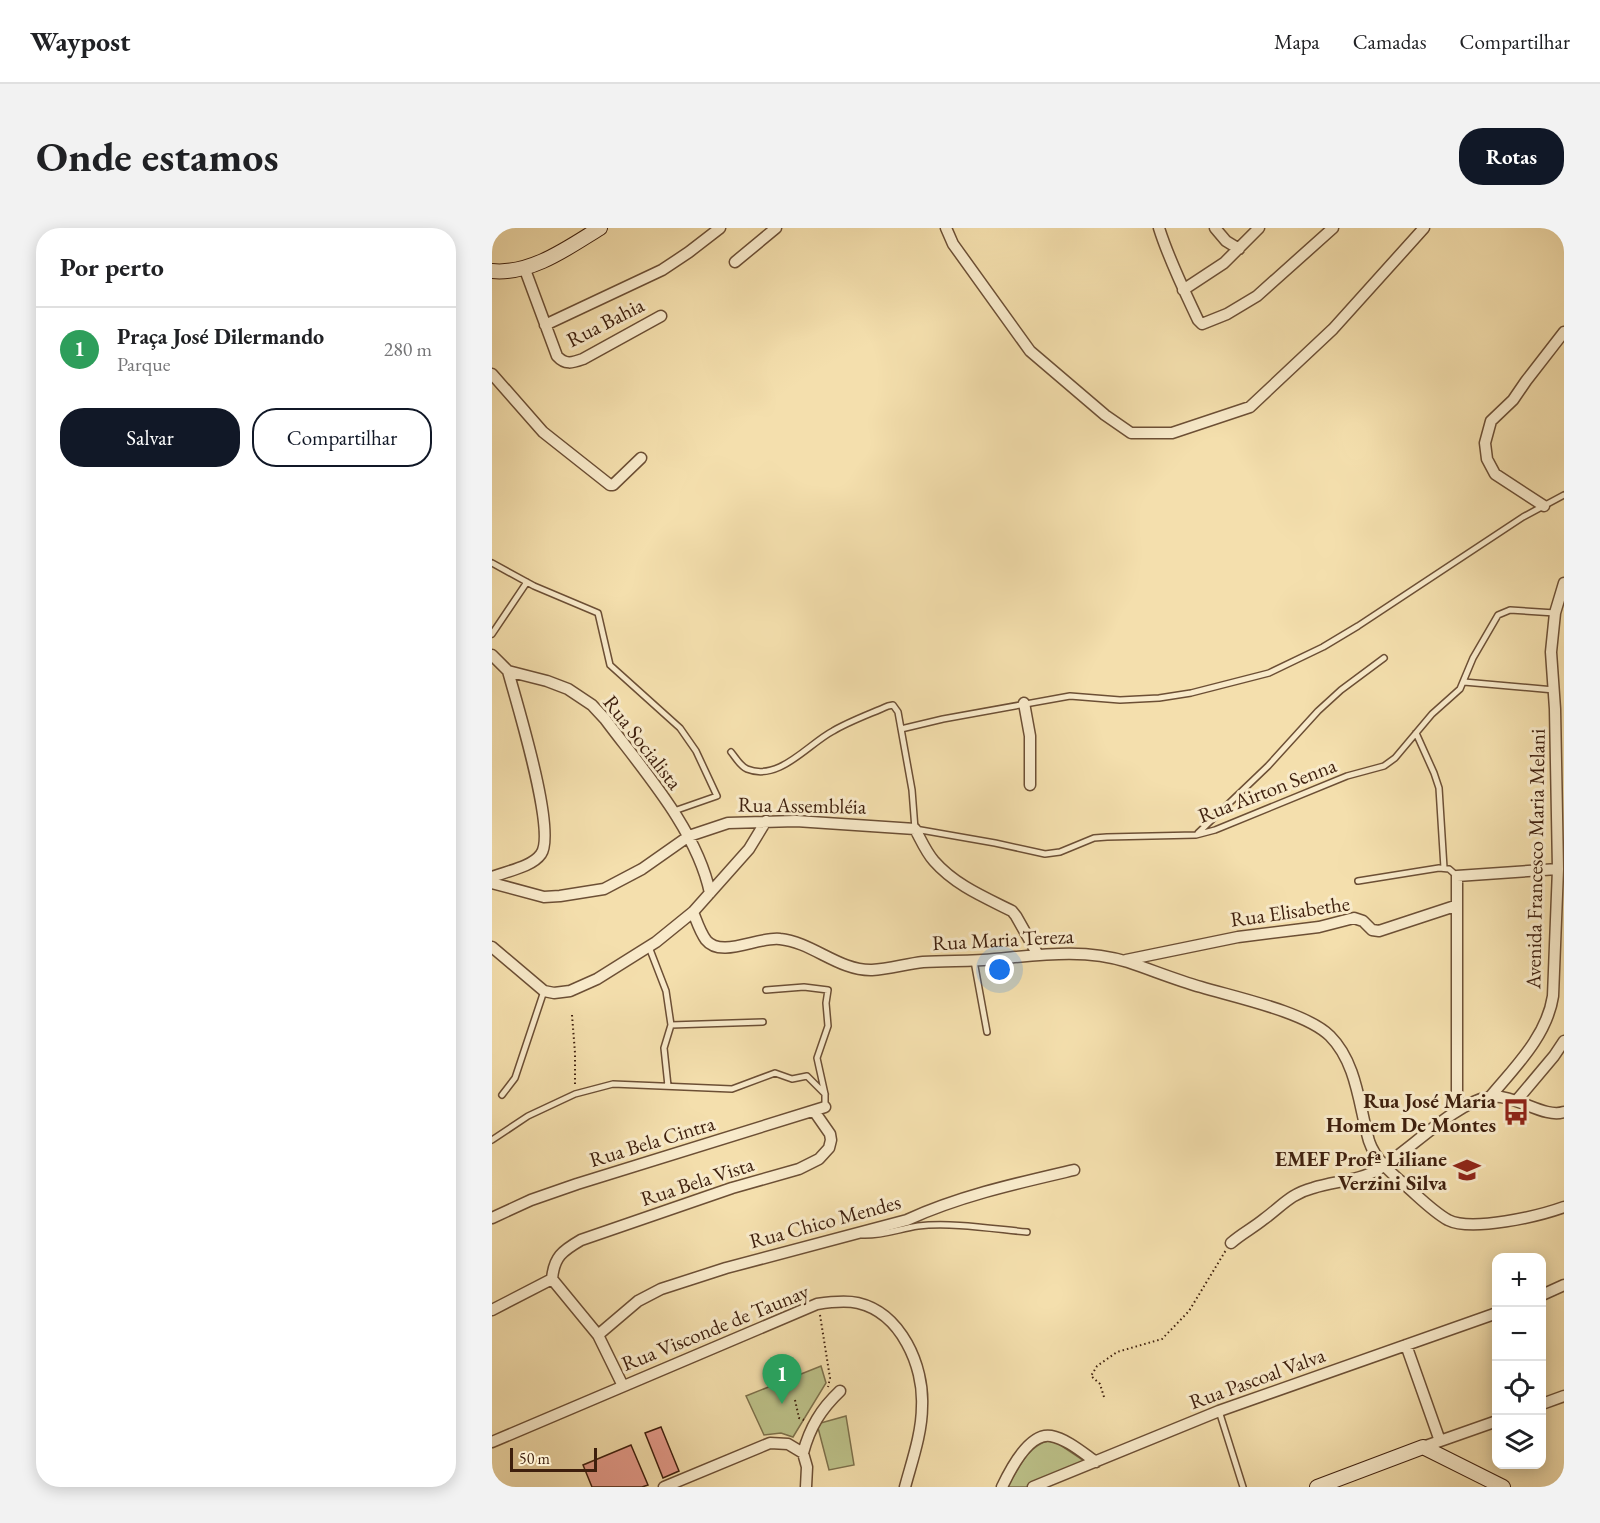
<!DOCTYPE html>
<html lang="pt">
<meta charset="utf-8">
<style>
body{margin:0;font-family:"EB Garamond",serif;background:#f2f2f2;color:#202124}
.controls{position:absolute;right:18px;bottom:18px;display:grid;overflow:hidden;border-radius:12px;box-shadow:0 3px 15px #0003}
.controls button{width:54px;height:54px;display:grid;place-items:center;padding:0;border:0;border-bottom:2px solid #e0e0e0;background:#fff;color:#202124;font:30px sans-serif}
.scale{position:absolute;left:18px;bottom:15px;width:87px;box-sizing:border-box;padding-left:6px;border:3px solid #3e1f0d;border-top:0;font-size:16px;line-height:21px;white-space:nowrap;color:#3e1f0d;-webkit-text-stroke:4px #f8eaca;paint-order:stroke}
.you{position:absolute;left:508px;top:742px;width:21px;height:21px;margin:-15px;border:4px solid #fff;border-radius:50%;background:#1a73e8;box-shadow:0 0 0 9px #1a73e833}
.badge{display:grid;place-items:center;width:39px;height:39px;border-radius:50%;background:#111827;color:#fff;font-size:20px;font-weight:700}
.pin{position:absolute;translate:-50% -50px;filter:drop-shadow(0 2px 3px #0008)}
.pin::after{content:'';position:absolute;top:32px;width:21px;height:18px;background:inherit;clip-path:polygon(0 0,100% 0,50% 100%)}
.list{margin:0;padding:0;list-style:none}
h2{display:flex;justify-content:space-between;align-items:center;height:78px;margin:0;padding:0 24px;font-size:26px}
h2 small{font-size:20px;font-weight:400;color:#757577}
.list li{display:grid;grid-template-columns:39px 1fr auto;gap:18px;align-items:center;box-sizing:border-box;height:84px;padding:0 24px;border-top:2px solid #e0e0e0}
.list b{display:block;font-size:22px;white-space:nowrap}
.list p{margin:0;font-size:20px;white-space:nowrap;color:#757577}
.list em{font-size:20px;font-style:normal;color:#757577}
.actions{display:flex;gap:12px;padding:18px 24px}
.actions a{flex:1;padding:14px 0;border:2px solid #111827;border-radius:24px;text-align:center;font-size:21px;color:#111827}
.actions .main{background:#111827;color:#fff}
.icon{flex:none;width:33px;height:33px;fill:none;stroke:currentColor;stroke-width:2;stroke-linecap:round;stroke-linejoin:round}
.map{position:relative;flex:none;width:1072px;height:1259px;overflow:hidden;border-radius:24px}
header{display:flex;align-items:center;gap:36px;box-sizing:border-box;height:84px;padding:0 30px;background:#fff;border-bottom:2px solid #e0e0e0}
header strong{font-size:28px}
nav{display:flex;gap:33px;margin-inline-start:auto;font-size:21px}
.intro{display:flex;align-items:center;justify-content:space-between;box-sizing:border-box;height:144px;padding:0 36px}
h1{margin:0;font-size:42px}
.button{padding:15px 27px;border-radius:24px;background:#111827;color:#fff;font-size:21px;font-weight:700}
main{display:flex;gap:36px;padding:0 36px}
aside{flex:1;background:#fff;border-radius:24px;box-shadow:0 3px 15px #0003}
.map>svg:first-child{display:block}
.green{fill:#bcc189;stroke:#7d704b;stroke-width:1.5}
.building{fill:#e59b8b;stroke:#3e1f0d;stroke-width:1.5}
.lines{fill:none;stroke-linecap:round;stroke-linejoin:round}
.lane-casing{stroke:#6c4f35;stroke-width:8}
.street-casing{stroke:#6c4f35;stroke-width:13}
.secondary-casing{stroke:#3e1f0d;stroke-width:16}
.path{stroke:#3e1f0d;stroke-width:2;stroke-dasharray:1.5 3;stroke-linecap:butt}
.lane{stroke:#f8eaca;stroke-width:5}
.street{stroke:#f8eaca;stroke-width:10}
.secondary{stroke:#f8eaca;stroke-width:14}
.labels{text-anchor:middle;dominant-baseline:central;stroke-width:6;stroke-linejoin:round;paint-order:stroke}
.street-label{font-size:21px;fill:#3e1f0d;stroke:#f8eaca}
.poi-label{font-size:21px;font-weight:bold;fill:#3e1f0d;stroke:#f8eaca;text-anchor:end}
</style>
<header>
<strong>Waypost</strong>
<nav><a>Mapa</a><a>Camadas</a><a>Compartilhar</a></nav>
</header>
<div class="intro"><h1>Onde estamos</h1><a class="button">Rotas</a></div>
<main>
<aside>
<h2>Por perto<small></small></h2>
<ul class="list">
<li><span class="badge" style="background:#2e9e5b">1</span><div><b>Praça José Dilermando</b><p>Parque</p></div><em>280 m</em></li>
</ul>
<div class="actions"><a class="main">Salvar</a><a>Compartilhar</a></div>
</aside>
<div class="map">
<svg width="1072" height="1259" viewBox="0 0 1072 1259">
<rect width="100%" height="100%" fill="#f4dfad"/>
<filter id="stains"><feTurbulence type="fractalNoise" baseFrequency=".00333" numOctaves="4"/><feColorMatrix values="0 0 0 0 .2 0 0 0 0 .09 0 0 0 0 .02 0 0 0 .5 -.17"/></filter>
<radialGradient id="worn" r=".72"><stop offset=".6" stop-color="#630" stop-opacity="0"/><stop offset="1" stop-color="#630" stop-opacity=".3"/></radialGradient>
<path class="green" d="M329,1138l5,17 -33,54 -12,-4 -17,2 -18,-39z
M354,1188l8,49 -25,5 -12,-46z
M556,1213l9,2 30,20 -57,24h-23c11,-17 20,-41 41,-46z"/>
<path class="building" d="M169,1199l18,44 -16,7 -18,-45z
M139,1217l17,40 -6,2h-50l-9,-22z"/>
<g class="lines">
<defs>
<path id="lane" d="M0,335l42,23 64,27 12,52 70,63 16,23 21,45 -43,15
M0,406l35,-52
M972,454l90,8
M409,501l42,-10 127,-23 50,4 39,-2 32,-5 78,-20 54,-26 35,-21 165,-109 41,-22
M924,505l18,40 5,15 5,80
M239,524c5,6 9,14 16,17 32,13 61,-25 86,-38 17,-10 37,-17 55,-25l5,-1 5,7 14,78 3,39 80,14 50,11 15,-2 34,-14 13,-1 89,-2 19,-5 132,-54 37,-10 11,-8 37,-44 28,-25 13,-31 25,-43 12,-5 45,3
M706,605l70,-67 50,-55 23,-21 43,-32
M866,653l81,-13 10,1 8,7
M157,719l17,44 5,34 -7,23 4,38
M482,733l13,71
M274,762l38,-3 24,3 -2,13 2,23 -11,32 8,36v13
M179,797l92,-3
M10,867l13,-17 29,-87
M0,912l36,-24 47,-22 38,-10 119,5 43,-16 17,6 15,-3 18,18
M370,1007c20,1 37,-6 56,-9 33,-4 76,3 109,6
M727,1183l24,76"/>
<path id="street" d="M454,0l7,16 77,107 75,64 26,18h41l78,-26 83,-78 91,-101
M667,0c10,32 25,62 39,92l4,4 25,-10 30,-18 76,-68
M723,0l11,13 13,8
M243,34l41,-34
M32,39l33,89c8,9 15,7 26,3l78,-43
M691,62l41,-27 35,-35
M53,97l117,-55 27,-18 31,-24
M0,146l51,58 67,53h3l28,-27
M1052,278l-49,-32 -8,-15 -2,-16 6,-22 22,-21 13,-19 38,-49
M0,427l16,16 39,10 21,8 24,16 13,14c38,51 92,111 105,174
M532,475l6,33v49
M0,649c15,-6 40,-10 49,-23 16,-22 -25,-153 -33,-183
M0,655l52,14 16,-1 44,-7 38,-20 47,-33 39,-13 68,-2 119,8c6,11 11,23 19,32 21,24 50,36 78,50l4,5 22,39
M201,684c4,10 7,20 13,28 15,19 53,-4 74,-1 32,3 59,32 92,31 17,-1 34,-6 51,-8 24,-2 48,0 72,-3 44,-4 89,-11 133,3 24,8 48,18 73,25 33,10 105,25 129,49 27,27 29,70 39,105 6,18 21,31 35,43 14,12 28,27 44,36 24,12 91,-4 116,-13
M0,719l52,44 10,2 16,-2 27,-12 59,-37 37,-30 56,-63 17,-28
M634,732l112,-23 81,-10 35,-9 9,3 9,9 7,1 76,-25
M998,869c25,-30 57,-61 63,-101l5,-127 -3,-160 -4,-57 4,-39 9,-30
M1025,872l37,-44 10,-15
M965,883v-235l101,-7
M0,990l39,-18 46,-16 248,-77
M739,1015c10,-9 22,-15 33,-24 18,-13 26,-25 49,-31 22,-7 46,-7 66,-19 31,-19 76,-66 110,-72 25,-4 55,22 75,15
M60,1051c2,-22 10,-28 29,-39l151,-52 67,-19 20,-10 10,-11 2,-8 -1,-6 -16,-23
M60,1051l46,56 25,51
M1050,1067l22,-10
M0,1082l60,-31
M106,1107l40,-34 23,-12 65,-21 181,-48c52,-24 111,-37 167,-50
M914,1117l34,96
M1050,1176l22,-8
M0,1214l325,-138c13,-2 28,-4 41,-1 43,10 66,63 64,103 0,27 -10,55 -17,81
M931,1219l74,-26
M311,1225c7,-26 18,-44 37,-62
M172,1259l106,-44 18,1 15,9 4,14 -1,20
M510,1259c8,-17 27,-55 49,-51 16,3 32,17 45,26
M541,1259l186,-76 278,-98"/>
<path id="secondary" d="M0,43c39,4 77,-24 108,-43
M825,1259l106,-40 80,40"/>
</defs>
<use href="#lane" class="lane-casing"/>
<use href="#street" class="street-casing"/>
<use href="#secondary" class="secondary-casing"/>
<path class="path" d="M80,787l3,38v32
M328,1087l10,63 -2,9
M612,1169l-4,-13 -9,-8 6,-10 20,-14 45,-13 27,-28 37,-61
M303,1172l4,18 5,2"/>
<use href="#lane" class="lane"/>
<use href="#street" class="street"/>
<use href="#secondary" class="secondary"/>
</g>
<defs>
<symbol id="bus-bare" viewBox="-9 -9 18 18"><path d="M-5-6H5V4H4V6H2V4H-2V6H-4V4H-5ZM-3.5-4V0h7V-4ZM-3.5 1.2v1.5H-2V1.2ZM2 1.2v1.5H3.5V1.2Z" fill="#8f2418" stroke="#f8eaca" stroke-width="2.5" paint-order="stroke"/></symbol>
<symbol id="school-bare" viewBox="-9 -9 18 18"><path d="M0-5L7-2L0 1L-7-2ZM-4 1L0 2.5L4 1V4Q0 6-4 4Z" fill="#8f2418" stroke="#f8eaca" stroke-width="2.5" paint-order="stroke"/></symbol>
</defs>
<g fill-rule="evenodd">
<use href="#bus-bare" x="1005" y="865" width="38" height="38"/>
<use href="#school-bare" x="956" y="923" width="38" height="38"/>
</g>
<g class="labels">
<g class="street-label">
<text transform="translate(113 94) rotate(-27)">Rua Bahia</text>
<text transform="translate(151 514) rotate(52)">Rua Socialista</text>
<text transform="translate(775 562) rotate(-21)">Rua Airton Senna</text>
<text transform="translate(310 577) rotate(1)">Rua Assembléia</text>
<text transform="translate(1043 631) rotate(-89)">Avenida Francesco Maria Melani</text>
<text transform="translate(798 683) rotate(-8)">Rua Elisabethe</text>
<text transform="translate(511 711) rotate(-3)">Rua Maria Tereza</text>
<text transform="translate(160 913) rotate(-17)">Rua Bela Cintra</text>
<text transform="translate(205 953) rotate(-18)">Rua Bela Vista</text>
<text transform="translate(333 993) rotate(-15)">Rua Chico Mendes</text>
<text transform="translate(223 1099) rotate(-22)">Rua Visconde de Taunay</text>
<text transform="translate(765 1150) rotate(-20)">Rua Pascoal Valva</text>
</g>
<g class="poi-label">
<text x="1004" y="872">Rua José Maria<tspan x="1004" dy="24">Homem De Montes</tspan></text>
<text x="955" y="930">EMEF Profª Liliane<tspan x="955" dy="24">Verzini Silva</tspan></text>
</g>
</g>
<rect width="100%" height="100%" filter="url(#stains)"/>
<rect width="100%" height="100%" fill="url(#worn)"/>
</svg>
<div class="controls">
<button>+</button>
<button>−</button>
<button><svg class="icon" aria-label="locate" viewBox="0 0 24 24"><circle cx="12" cy="12" r="6"/><path d="M12 2v4M12 18v4M2 12h4M18 12h4"/></svg></button>
<button><svg class="icon" aria-label="layers" viewBox="0 0 24 24"><path d="M12 4l9 5-9 5-9-5zM3 14l9 5 9-5"/></svg></button>
</div>
<div class="scale">50 m</div>
<div class="you"></div>
<div class="pin badge" style="left:290px;top:1176px;background:#2e9e5b">1</div>
</div>
</main>
